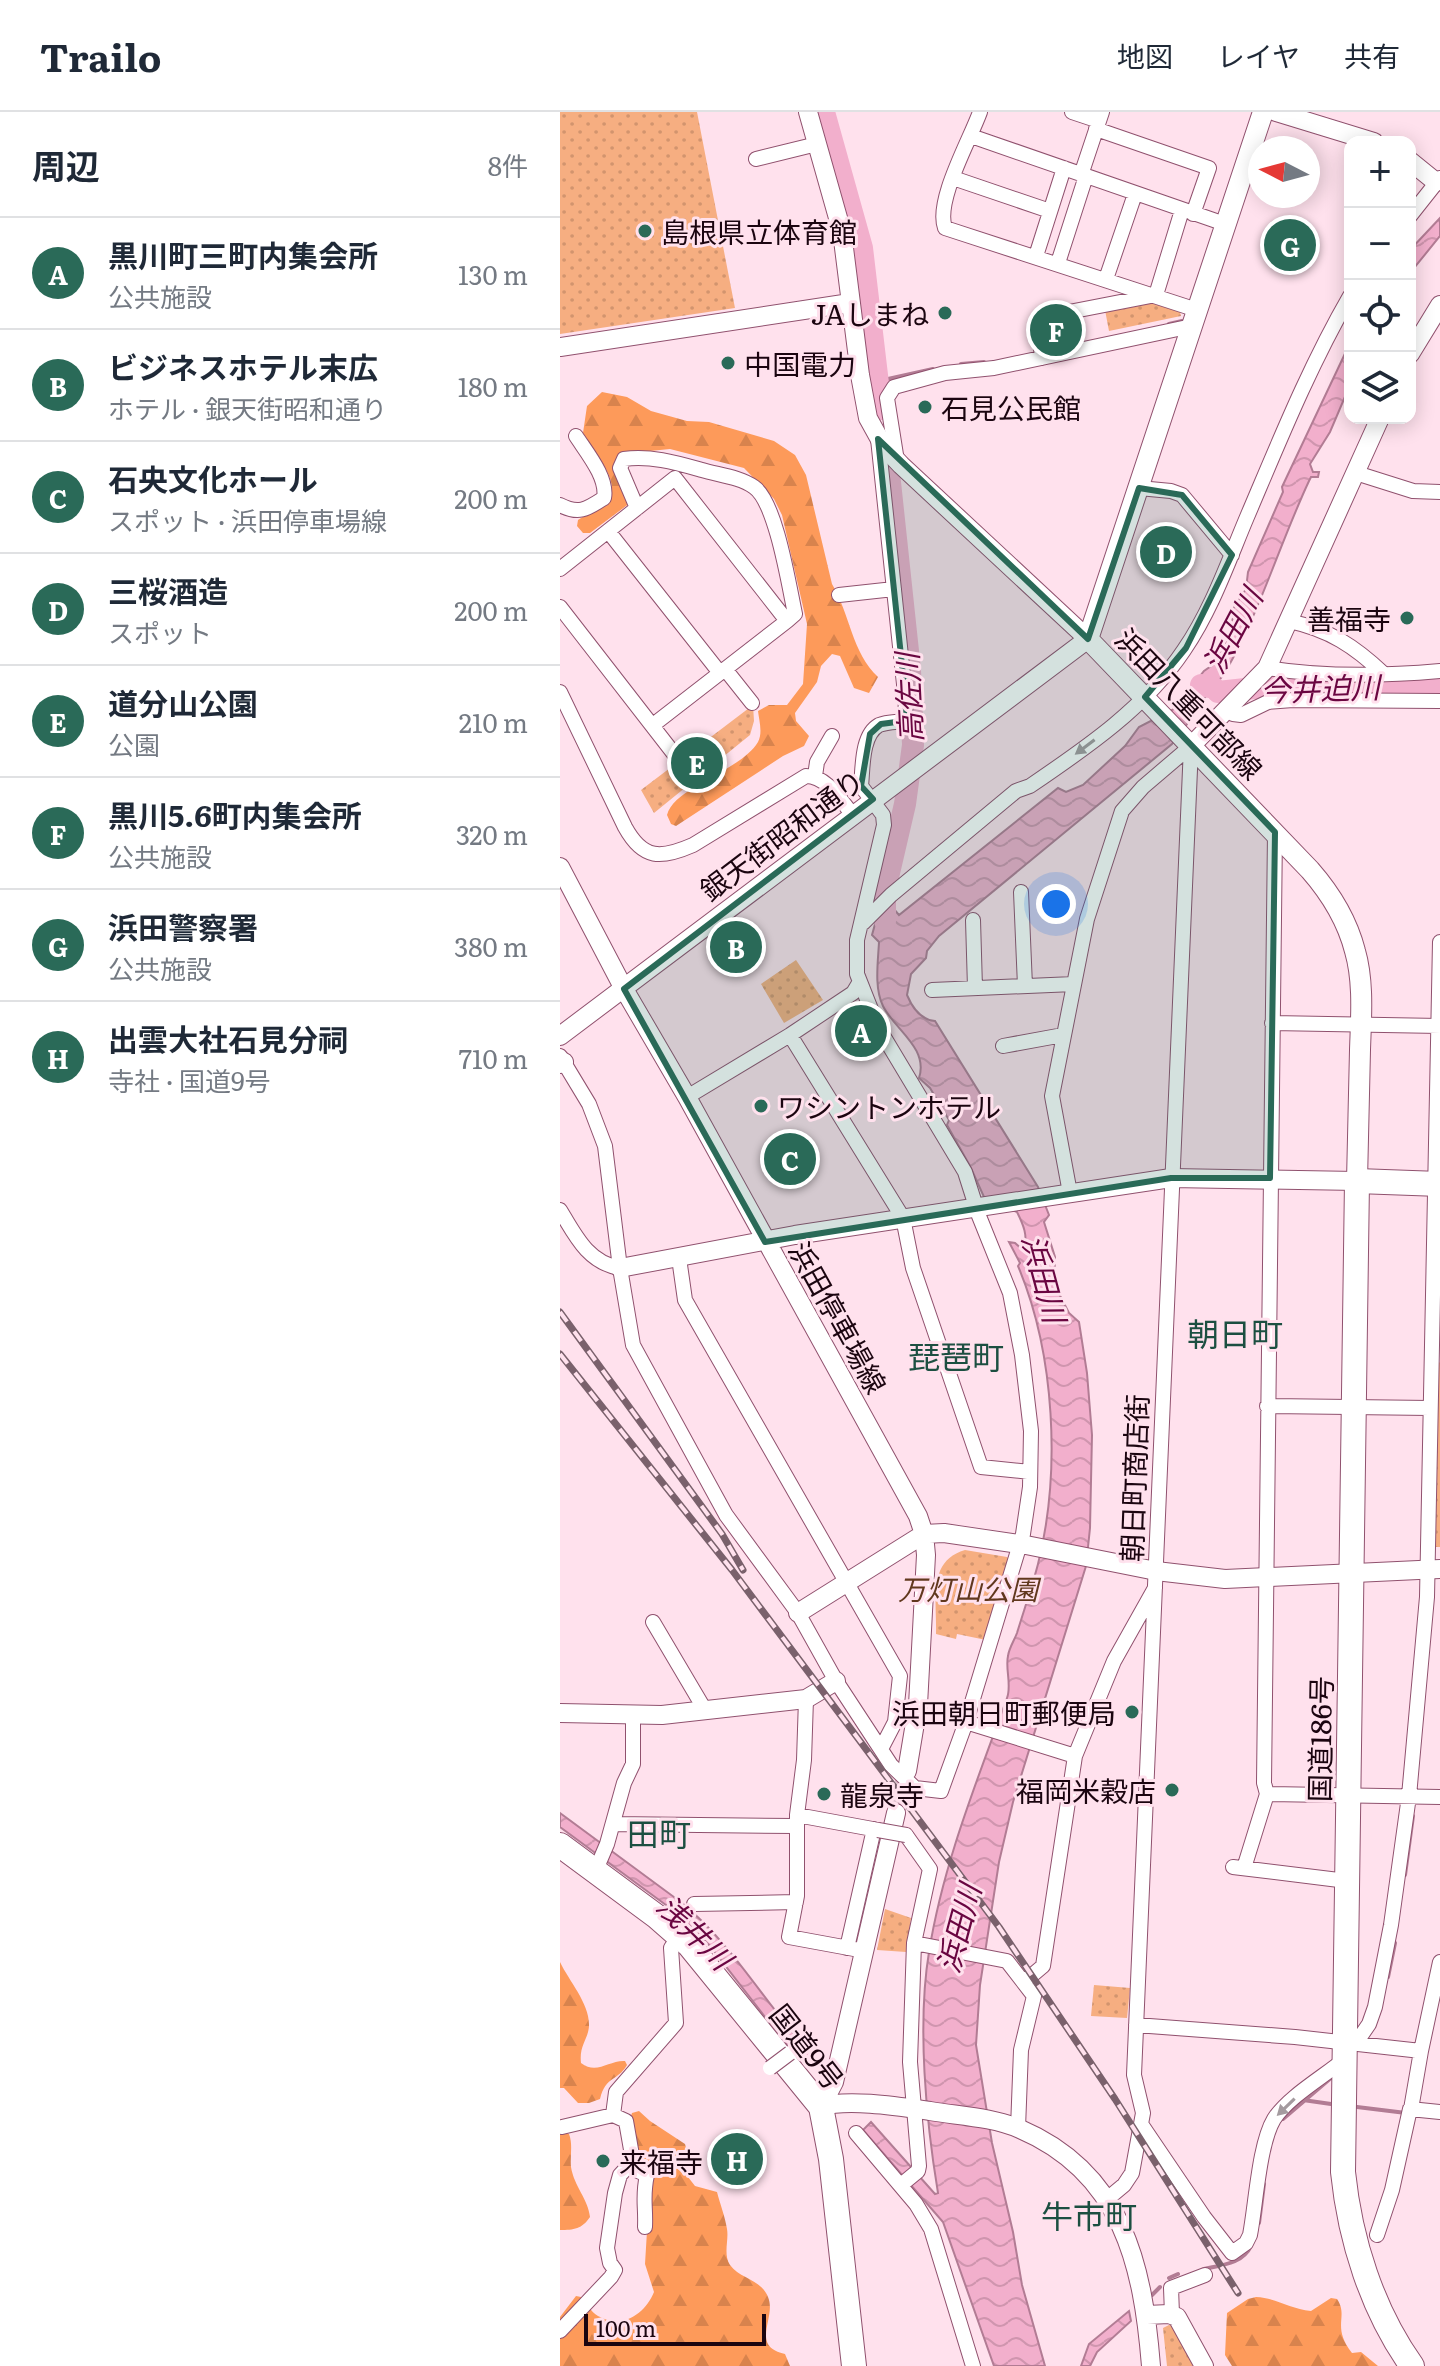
<!DOCTYPE html>
<html lang="ja">
<meta charset="utf-8">
<style>
body{margin:0;font-family:Literata,"Noto Sans JP",serif;background:#f6f6f7;color:#1f2937}
.controls{position:absolute;right:24px;top:24px;display:grid;overflow:hidden;border-radius:16px;box-shadow:0 4px 20px #0003}
.controls button{width:72px;height:72px;display:grid;place-items:center;padding:0;border:0;border-bottom:2px solid #e0e1e3;background:#fff;color:#1f2937;font:40px sans-serif}
.compass{position:absolute;left:688px;top:24px;width:72px;height:72px;border-radius:50%;background:#fff;box-shadow:0 4px 20px #0003;rotate:276deg}
.scale{position:absolute;left:24px;bottom:20px;width:182px;box-sizing:border-box;padding-left:8px;border:4px solid #1b0510;border-top:0;font-size:22px;line-height:28px;white-space:nowrap;color:#1b0510;-webkit-text-stroke:6px #ffe1ed;paint-order:stroke}
.you{position:absolute;left:496px;top:792px;width:28px;height:28px;margin:-20px;border:6px solid #fff;border-radius:50%;background:#1a73e8;box-shadow:0 0 0 12px #1a73e833}
.badge{display:grid;place-items:center;width:52px;height:52px;border-radius:50%;background:#2a6a58;color:#fff;font-size:26px;font-weight:700}
.pin{position:absolute;translate:-50% -50%;border:4px solid #fff;box-shadow:0 2px 8px #0006}
.list{margin:0;padding:0;list-style:none}
h2{display:flex;justify-content:space-between;align-items:center;height:104px;margin:0;padding:0 32px;font-size:34px}
h2 small{font-size:26px;font-weight:400;color:#747a83}
.list li{display:grid;grid-template-columns:52px 1fr auto;gap:24px;align-items:center;box-sizing:border-box;height:112px;padding:0 32px;border-top:2px solid #e0e1e3}
.list b{display:block;font-size:30px;white-space:nowrap}
.list p{margin:0;font-size:26px;white-space:nowrap;color:#747a83}
.list em{font-size:26px;font-style:normal;color:#747a83}
.icon{flex:none;width:44px;height:44px;fill:none;stroke:currentColor;stroke-width:2;stroke-linecap:round;stroke-linejoin:round}
.map{position:relative;flex:none;width:880px;height:2254px;overflow:hidden}
header{display:flex;align-items:center;gap:48px;box-sizing:border-box;height:112px;padding:0 40px;background:#fff;border-bottom:2px solid #e0e1e3}
header strong{font-size:38px}
nav{display:flex;gap:44px;margin-inline-start:auto;font-size:28px}
main{display:flex}
aside{flex:1;background:#fff}
.map>svg:first-child{display:block}
.forest{fill:url(#forest-firs)}
.park{fill:url(#park-dots)}
.water{fill:url(#water-waves);stroke:#b27c94;stroke-width:2}
.lines{fill:none;stroke-linecap:round;stroke-linejoin:round}
.stream{stroke:#b27c94;stroke-width:4}
.river{stroke:#f2afcc;stroke-width:22}
.secondary-tunnel{stroke:#ddc0cc;stroke-width:18;stroke-dasharray:18 9;stroke-linecap:butt}
.street-casing{stroke:#90516e;stroke-width:16}
.secondary-casing{stroke:#90516e;stroke-width:20}
.primary-casing{stroke:#90516e;stroke-width:22}
.highway-casing{stroke:#90516e;stroke-width:26}
.street{stroke:#fff;stroke-width:14}
.secondary{stroke:#fff;stroke-width:18}
.primary{stroke:#fff;stroke-width:20}
.highway{stroke:#fff;stroke-width:24}
.rail-casing{stroke:#7a616c;stroke-width:7}
.rail{stroke:#ffe1ed;stroke-width:4;stroke-dasharray:12;stroke-linecap:butt}
.street-bridge-casing{stroke:#90516e;stroke-width:16;stroke-linecap:butt}
.street-bridge{stroke:#fff;stroke-width:14}
.oneway{fill:#a49b9f}
.marked{fill:#2a6a58;fill-opacity:0.2;stroke:#2a6a58;stroke-width:6;stroke-linejoin:round}
.poi-dot{fill:#2a6a58;stroke:#ffe1ed;stroke-width:3}
.labels{text-anchor:middle;dominant-baseline:central;stroke-width:6;stroke-linejoin:round;paint-order:stroke}
.poi-label{font-size:28px;fill:#1b0510;stroke:#ffe1ed;text-anchor:start}
.street-label{font-size:28px;fill:#1b0510;stroke:#ffe1ed}
.park-label{font-size:28px;font-style:italic;fill:#61381e;stroke:#ffe1ed}
.water-label{font-size:30px;font-style:italic;fill:#6a0641;stroke:#ffe1ed}
.quarter-label{font-size:32px;fill:#1c4f41;stroke:#ffe1ed}
</style>
<header>
<strong>Trailo</strong>
<nav><a>地図</a><a>レイヤ</a><a>共有</a></nav>
</header>
<main>
<aside>
<h2>周辺<small>8件</small></h2>
<ul class="list">
<li><span class="badge">A</span><div><b>黒川町三町内集会所</b><p>公共施設</p></div><em>130 m</em></li>
<li><span class="badge">B</span><div><b>ビジネスホテル末広</b><p>ホテル · 銀天街昭和通り</p></div><em>180 m</em></li>
<li><span class="badge">C</span><div><b>石央文化ホール</b><p>スポット · 浜田停車場線</p></div><em>200 m</em></li>
<li><span class="badge">D</span><div><b>三桜酒造</b><p>スポット</p></div><em>200 m</em></li>
<li><span class="badge">E</span><div><b>道分山公園</b><p>公園</p></div><em>210 m</em></li>
<li><span class="badge">F</span><div><b>黒川5.6町内集会所</b><p>公共施設</p></div><em>320 m</em></li>
<li><span class="badge">G</span><div><b>浜田警察署</b><p>公共施設</p></div><em>380 m</em></li>
<li><span class="badge">H</span><div><b>出雲大社石見分祠</b><p>寺社 · 国道9号</p></div><em>710 m</em></li>
</ul>
</aside>
<div class="map">
<svg width="880" height="2254" viewBox="0 0 880 2254">
<defs>
<pattern id="forest-firs" width="22" height="20" patternUnits="userSpaceOnUse" patternTransform="scale(2)"><rect width="22" height="20" fill="#fd9a5a"/><path d="M5 1l3.5 6h-7zM16 11l3.5 6h-7z" fill="#d8834d"/></pattern>
<pattern id="park-dots" width="8" height="8" patternUnits="userSpaceOnUse" patternTransform="scale(2)"><rect width="8" height="8" fill="#f6ae81"/><path d="M2 2h.1M6 6h.1" fill="none" stroke="#d2946e" stroke-width="1.8" stroke-linecap="round"/></pattern>
<pattern id="water-waves" width="16" height="10" patternUnits="userSpaceOnUse" patternTransform="scale(2)"><rect width="16" height="10" fill="#f2afcc"/><path d="M0 5q4-4 8 0t8 0" fill="none" stroke="#cf95ae"/></pattern>
</defs>
<rect width="100%" height="100%" fill="#ffe1ed"/>
<path class="forest" d="M42,280l25,5 24,14 36,10 22,1 65,19 21,14 11,20 26,109c18,30 20,69 46,93l-9,16 -15,-5 -14,-32 -8,-2 -11,12 -4,16 -22,31 1,8 13,15 -5,10 -21,10 -107,70 -5,-2 -4,-9c8,-29 74,-44 91,-73 5,-9 1,-22 0,-31l11,-6h18l16,-21 4,-60 -25,-109 -8,-16 -30,-31 -74,-19 -50,5 10,49 -40,30h-7l-6,-7 1,-6c9,-6 26,-14 32,-23 10,-17 -19,-49 -27,-64l4,-27z
M0,1850c9,19 30,42 29,64 -1,14 -10,19 -8,37 16,12 28,-3 44,-2l2,4c-10,17 -21,10 -27,34l-11,4h-11l-14,-15h-4z
M79,1999l11,10 35,23 4,14 -3,8 2,11 7,9 22,6c3,12 8,24 10,37 2,11 -4,25 3,36 10,14 31,14 38,32 9,21 -19,49 17,57l5,12h-230v-49l16,-21 5,1c5,6 10,15 17,19 24,14 47,-2 56,-24l-9,-28 2,-33 -2,-63c-13,-11 -19,-39 -13,-55z
M4,2021l5,1c4,10 1,22 2,33 3,19 17,32 19,50 -8,12 -16,13 -30,13v-95z
M696,2185c21,1 34,12 55,14l20,-13 6,1c12,18 -6,27 15,54l9,-1 17,14h-146l-7,-11 2,-42 21,-14z"/>
<path class="park" d="M0,0h137l38,196 -175,26z
M587,189l33,11 1,4 -72,15 -4,-21z
M193,593l1,16 -4,14 -96,78 -13,-23z
M236,848l27,40 -39,23 -23,-39z
M880,1250v185h-6l3,-182z
M405,1438l42,7 3,3 -24,80 -29,-6 -1,5 -20,-5c1,-33 -9,-73 29,-84z
M325,1797l26,9 -5,34 -29,-2z
M534,1873l36,3 -3,30 -36,-2z
M609,2213l7,1 21,40h-30l-4,-38z"/>
<path class="water" d="M880,106v18l-30,37v-23z
M790,231v42l-20,47 -20,32 3,8h6l-1,5h-7l-2,4c-29,62 -48,128 -82,188 -8,14 -21,26 -31,39 -5,5 -6,10 -9,16 -4,7 -10,13 -15,20l-233,192 -12,15 -1,7 -15,16 -4,21c5,12 14,25 28,26l103,166 11,28 -5,7 11,35 -1,27 15,29 10,9 8,51 5,62 -2,93 -4,38 -73,236 -14,60 -19,123 -4,60 16,98 21,89 9,53 23,81h-51l-51,-144 -80,-92 8,-8 64,72 3,-1c-12,-72 -21,-169 -9,-241 14,-88 48,-171 78,-254 5,-13 -2,-29 1,-42 1,-8 6,-15 9,-23 7,-23 15,-46 21,-69 23,-92 17,-210 -20,-298l2,-3 -11,-21 6,1 8,7c6,-13 0,-26 -6,-38l-33,-15 -14,-31 -23,-41 2,-5 -19,-32 -11,-10c10,-30 -25,-49 -36,-72 -9,-18 -5,-44 -4,-64l-7,-7 5,-18 10,-16 12,14 159,-127 8,4 17,-7 42,-39 14,-19 35,-18 30,-38 10,-7 18,-35 1,-20 13,-20 2,-17 35,-80 -1,-5z
M0,1701l118,87 -8,8 -110,-81z
M122,1791c54,44 87,108 135,157l-4,5 -27,-21 -76,-98 -35,-35z
M569,2199l2,10 -34,31 -7,14h-9l8,-22z"/>
<g class="lines">
<path class="stream" d="M609,212l13,-3
M401,252l23,-2
M319,269l54,-12
M845,1763l8,-59
M828,1865l7,-34
M743,1988l28,4
M797,1995l49,6
M723,2007l48,-41
M699,2111l5,-39
M644,2157c18,-4 38,-5 47,-23
M609,2166l9,-4
M592,2183l8,-8"/>
<path class="river" d="M264,0l38,136 19,161
M641,573l13,3 4,4 64,-7h158
M325,809v-31l20,-86 8,-59 -3,-75 -21,-197"/>
<path class="secondary-tunnel" d="M336,1701l11,-42"/>
<defs>
<path id="street" d="M420,0c-10,28 -45,89 -35,116l252,82
M512,0l27,9
M536,17l113,39 -16,46
M411,24l254,88
M196,47l61,-15
M521,63l21,-63
M393,66l97,33
M850,104l30,-38
M476,144l28,-88
M498,151l28,-87
M546,167l29,-85
M482,246l-4,-40 118,-23 26,-85
M337,349l-10,-63 7,-11 51,-14 49,-5 198,-42
M796,361l57,18 27,1
M579,376l32,3 11,4 50,60
M0,393c19,10 27,4 44,-7 4,-20 -17,-45 -28,-62
M77,396l-17,-40 4,-9c26,-4 53,4 78,11 17,5 38,7 52,17 22,15 35,99 41,127l-8,7
M48,419l112,142
M0,457l115,-91 112,143 -134,104
M279,483l55,-6
M0,495l118,152
M729,509c41,9 65,25 95,53
M707,556c56,9 117,8 173,3
M165,557l27,34
M0,580l65,135c18,33 36,32 68,18l113,-69c21,0 35,25 47,39
M668,597l5,5 8,1 27,-13 25,-2 147,1
M255,664l2,-14 15,-26
M715,720l-11,951 3,11 173,3
M461,780l4,94
M413,808l2,68
M303,811l28,-28 125,-104 14,-5c56,-38 116,-79 154,-136 28,-41 44,-88 63,-133 32,-75 62,-150 103,-221
M372,878l142,-6
M712,911l168,3
M230,923l113,183 10,50 68,199 49,5
M443,934l60,-11
M0,944l29,48 16,42 15,122 13,77 93,170 72,98 38,68 55,84 24,23 26,3 25,-69 57,-188 7,-47 1,-56 -9,-76 -12,-62 -31,-77 -14,-44 -87,-145 -21,-53v-34l27,-115 -1,-10 -22,-29c2,-17 0,-51 18,-61 7,-3 17,-3 25,-4l2,-18 -28,-264
M127,985l103,-62 63,-42 6,-10
M510,1081l-18,-97 35,-177 35,-108 21,-24 48,-41
M0,1098c15,25 28,53 60,58
M119,1146l6,42 215,376 -5,46 -14,27
M707,1294l163,2
M93,1510l52,88
M406,1610l109,34
M237,1703l7,-55 2,-61
M53,1712l182,2
M346,1723l24,34 -16,74
M673,1755l114,14
M684,1756l23,-74
M35,1760l12,-28 17,-61 9,-19v-48
M134,1792l102,-2
M287,1836l27,-119
M305,1839l-76,-14 8,-41v-81l81,15
M464,1870l19,-16 32,-210 39,-95 41,-73
M576,1913l159,12 126,14 -10,58
M796,1931l13,-19 6,-17 16,-82 18,-129 18,-199 13,-655
M861,1939l19,-89
M53,2003l3,-23 60,-69 -5,-75 8,-12
M581,2012l63,93 28,36 14,-10 4,-8c6,-31 9,-91 24,-116 15,-23 51,-43 72,-61
M296,2021l60,71 15,25 42,137
M67,2054l20,9c-5,22 -1,31 -2,52
M341,2073l17,-14 1,-5 -9,-104 4,-119 93,18 27,35 -13,54 -3,78
M546,2088l18,-15 8,-12 11,-60 -9,-38 57,-1329
M817,2123l15,-45 18,-81 30,3
M612,2202l-1,-26 34,-13
M0,2219l51,-54 4,-7 -5,-7 -3,-15 8,-55 5,-18 13,-14 -7,-40 -13,-6 -51,12"/>
<path id="secondary" d="M716,0l98,30
M850,49l26,21
M0,235l290,-44
M850,242l30,-49
M631,634l76,-78 113,-250
M0,755l64,122 63,108 231,419 6,18 2,21 -8,150 -11,66
M0,924l528,-397 -187,-174 -17,-18 -16,-29 -8,-43 -18,-143 -34,-120
M0,952l4,-2
M60,1156l175,-33 376,-57 186,3
M238,1501l126,-79 20,-1 82,12 130,26 69,8 215,-10
M0,1601l102,2 144,-16 30,-18
M261,1995c25,-9 81,0 109,4 30,5 62,6 90,18 103,44 123,137 131,237
M261,1995l13,-25 62,-269
M587,2203l22,-1 8,3 27,49"/>
<path id="primary" d="M703,0l-175,527 222,231c21,24 37,50 45,81 9,31 6,67 5,99 -1,44 -2,87 -3,131"/>
<path id="highway" d="M0,1733l96,71 33,29 132,162 10,52 23,207
M852,2254c-40,-56 -62,-126 -69,-194l14,-991 83,3"/>
</defs>
<use href="#street" class="street-casing"/>
<use href="#secondary" class="secondary-casing"/>
<use href="#primary" class="primary-casing"/>
<use href="#highway" class="highway-casing"/>
<use href="#street" class="street"/>
<use href="#secondary" class="secondary"/>
<use href="#primary" class="primary"/>
<use href="#highway" class="highway"/>
<defs>
<path id="rail" d="M0,1200l162,222 21,36
M0,1242l172,216 267,357 116,172 123,194"/>
</defs>
<use href="#rail" class="rail-casing"/>
<use href="#rail" class="rail"/>
<defs>
<path id="street-bridge" d="M318,1718l28,5
M210,1956l20,-15"/>
</defs>
<use href="#street-bridge" class="street-bridge-casing"/>
<use href="#street-bridge" class="street-bridge"/>
</g>
<defs><path id="oneway-solid" d="M-6-.8H1V-3.2L6.5 0L1 3.2V.8H-6Z" transform="scale(2)"/></defs>
<g class="oneway">
<use href="#oneway-solid" transform="translate(525 635) rotate(143)"/>
<use href="#oneway-solid" transform="translate(726 1995) rotate(136)"/>
</g>
<path class="marked" d="M318,327l210,200 51,-151 43,7 50,60 -46,93 -41,49 130,135 -5,346h-99l-406,64 -141,-253 249,-190 -12,-13 9,-52 11,-10 23,-3 2,-18z"/>
<g class="poi-dot">
<circle cx="85" cy="119" r="8"/>
<circle cx="385" cy="201" r="8"/>
<circle cx="168" cy="251" r="8"/>
<circle cx="365" cy="295" r="8"/>
<circle cx="847" cy="506" r="8"/>
<circle cx="201" cy="994" r="8"/>
<circle cx="572" cy="1600" r="8"/>
<circle cx="612" cy="1678" r="8"/>
<circle cx="264" cy="1682" r="8"/>
<circle cx="43" cy="2049" r="8"/>
</g>
<g class="labels">
<g class="poi-label">
<text x="101" y="119">島根県立体育館</text>
<text x="369" y="201" text-anchor="end">JAしまね</text>
<text x="184" y="251">中国電力</text>
<text x="381" y="295">石見公民館</text>
<text x="831" y="506" text-anchor="end">善福寺</text>
<text x="217" y="994">ワシントンホテル</text>
<text x="556" y="1600" text-anchor="end">浜田朝日町郵便局</text>
<text x="596" y="1678" text-anchor="end">福岡米穀店</text>
<text x="280" y="1682">龍泉寺</text>
<text x="59" y="2049">来福寺</text>
</g>
<g class="street-label">
<text transform="translate(630 591) rotate(46)">浜田八重可部線</text>
<text transform="translate(221 722) rotate(-37)">銀天街昭和通り</text>
<text transform="translate(279 1205) rotate(61)">浜田停車場線</text>
<text transform="translate(573 1366) rotate(-88)">朝日町商店街</text>
<text transform="translate(759 1627) rotate(-89)">国道186号</text>
<text transform="translate(248 1934) rotate(52)">国道9号</text>
</g>
<g class="park-label">
<text x="408" y="1476">万灯山公園</text>
</g>
<g class="water-label">
<text transform="translate(671 518) rotate(-62)">浜田川</text>
<text transform="translate(760 575) rotate(-2)">今井迫川</text>
<text transform="translate(347 586) rotate(-93)">高佐川</text>
<text transform="translate(486 1166) rotate(75)">浜田川</text>
<text transform="translate(397 1816) rotate(-75)">浜田川</text>
<text transform="translate(136 1819) rotate(45)">浅井川</text>
</g>
<g class="quarter-label">
<text x="675" y="1220">朝日町</text>
<text x="396" y="1243">琵琶町</text>
<text x="99" y="1720">田町</text>
<text x="529" y="2102">牛市町</text>
</g>
</g>
</svg>
<div class="controls">
<button>+</button>
<button>−</button>
<button><svg class="icon" aria-label="locate" viewBox="0 0 24 24"><circle cx="12" cy="12" r="6"/><path d="M12 2v4M12 18v4M2 12h4M18 12h4"/></svg></button>
<button><svg class="icon" aria-label="layers" viewBox="0 0 24 24"><path d="M12 4l9 5-9 5-9-5zM3 14l9 5 9-5"/></svg></button>
</div>
<svg class="compass" viewBox="-18 -18 36 36"><path d="M0-13l5 13h-10z" fill="#e53935"/><path d="M0 13l5-13h-10z" fill="#747a83"/></svg>
<div class="scale">100 m</div>
<div class="you"></div>
<div class="pin badge" style="left:301px;top:919px">A</div>
<div class="pin badge" style="left:176px;top:835px">B</div>
<div class="pin badge" style="left:230px;top:1047px">C</div>
<div class="pin badge" style="left:606px;top:440px">D</div>
<div class="pin badge" style="left:137px;top:651px">E</div>
<div class="pin badge" style="left:496px;top:218px">F</div>
<div class="pin badge" style="left:730px;top:133px">G</div>
<div class="pin badge" style="left:177px;top:2047px">H</div>
</div>
</main>
